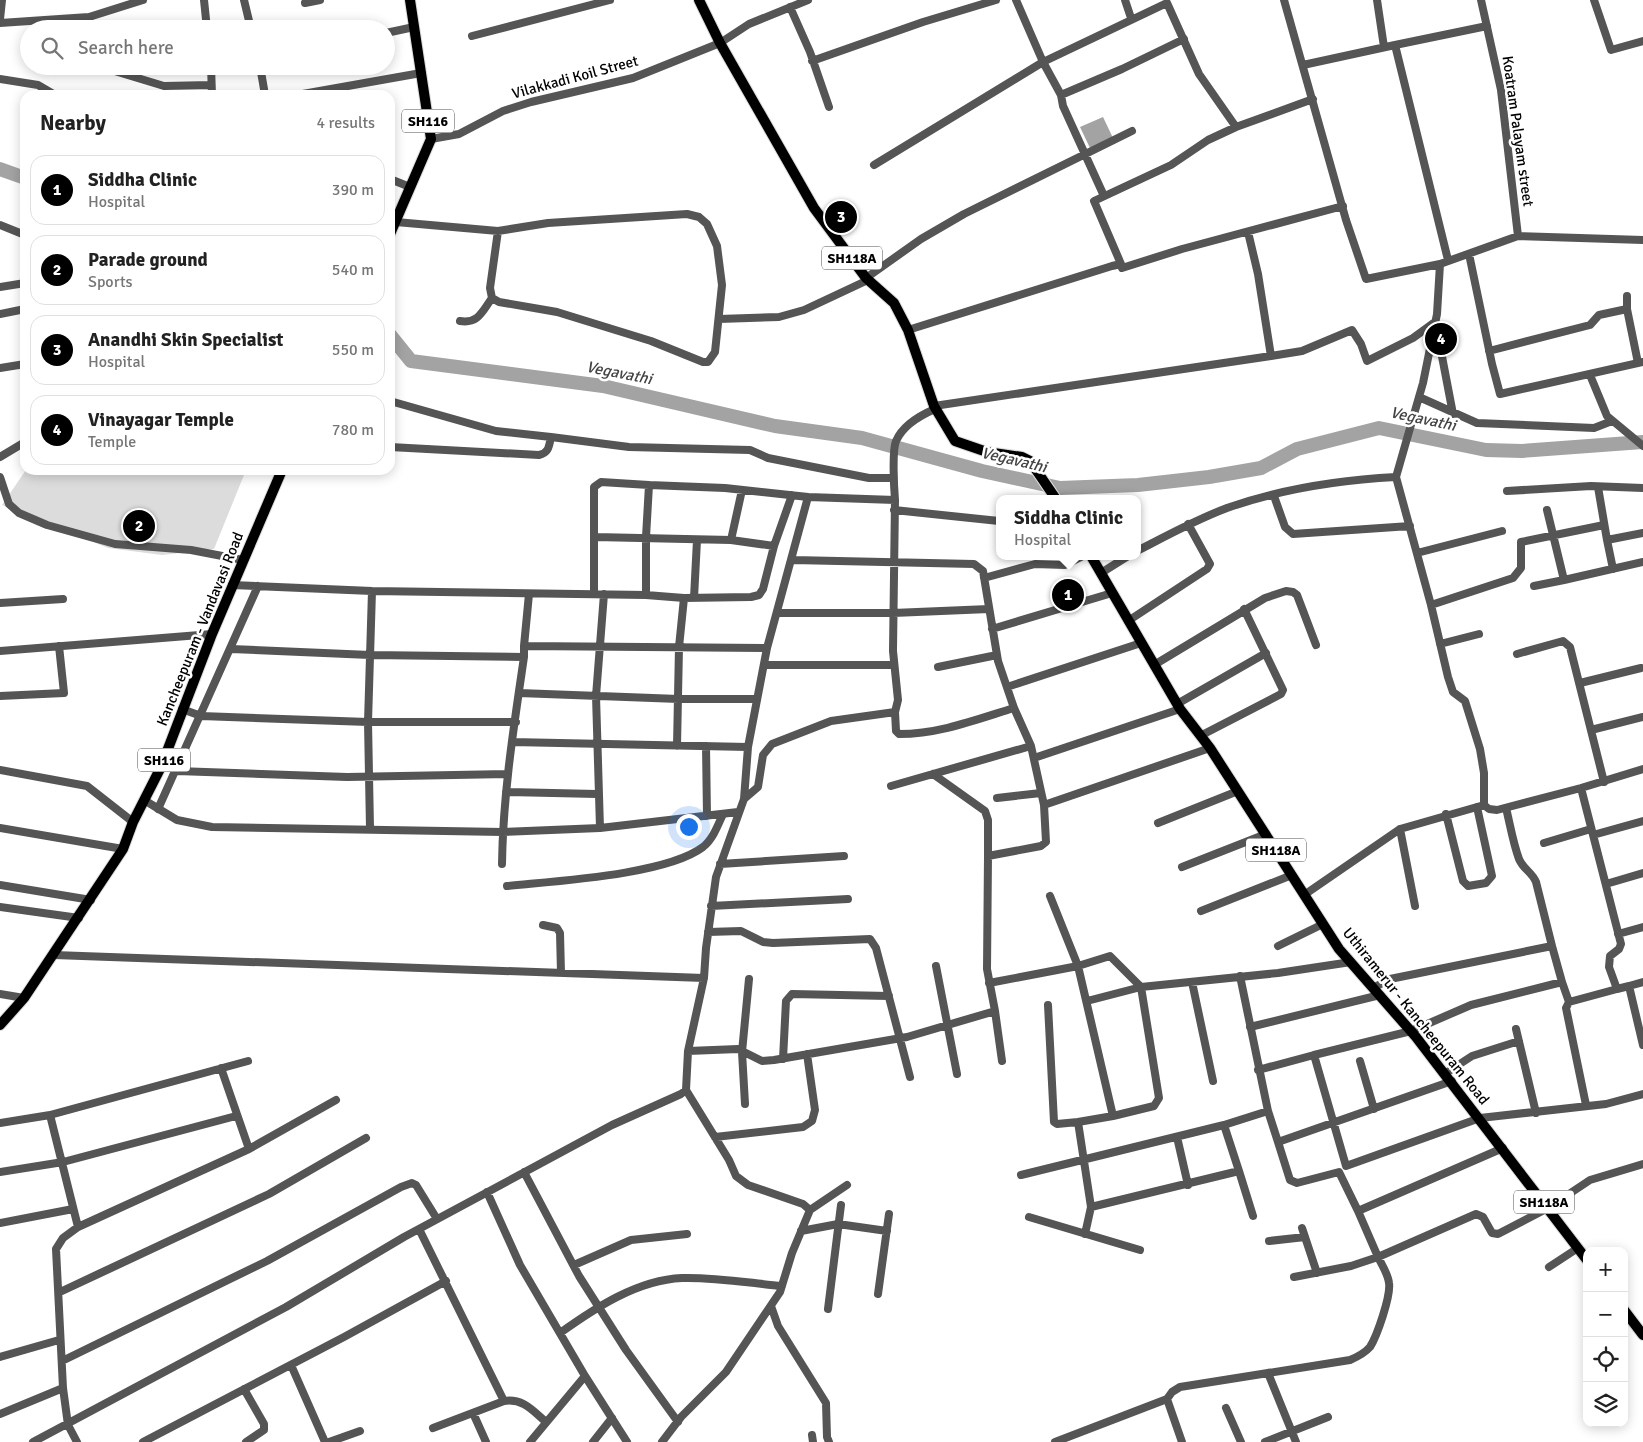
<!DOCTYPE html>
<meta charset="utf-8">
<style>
body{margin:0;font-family:Signika,sans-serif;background:#f6f6f6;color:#222}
.controls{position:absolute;right:15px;bottom:15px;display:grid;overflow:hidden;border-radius:10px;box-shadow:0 2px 12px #0003}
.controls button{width:45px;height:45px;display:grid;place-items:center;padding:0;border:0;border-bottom:1px solid #e0e0e0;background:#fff;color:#222;font:25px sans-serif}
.you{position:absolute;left:688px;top:826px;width:18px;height:18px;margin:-12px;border:4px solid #fff;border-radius:50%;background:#1a73e8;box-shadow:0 0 0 8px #1a73e833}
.badge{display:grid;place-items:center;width:32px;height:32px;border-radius:50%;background:#000;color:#fff;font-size:16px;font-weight:700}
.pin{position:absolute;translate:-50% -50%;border:2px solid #fff;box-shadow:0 1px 5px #0006}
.popup{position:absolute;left:996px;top:495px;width:145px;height:65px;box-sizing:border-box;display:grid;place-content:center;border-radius:10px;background:#fff;filter:drop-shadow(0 1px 4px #0005);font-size:16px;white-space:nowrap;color:#767676}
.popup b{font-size:19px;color:#222}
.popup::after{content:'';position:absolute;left:50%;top:100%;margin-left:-10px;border:10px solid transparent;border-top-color:#fff}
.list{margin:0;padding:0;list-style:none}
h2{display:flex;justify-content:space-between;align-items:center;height:65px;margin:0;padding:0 20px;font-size:21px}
h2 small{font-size:16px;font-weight:400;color:#767676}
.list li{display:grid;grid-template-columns:32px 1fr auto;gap:15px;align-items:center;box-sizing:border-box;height:70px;margin:0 10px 10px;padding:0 10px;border:1px solid #e0e0e0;border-radius:15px}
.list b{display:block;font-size:19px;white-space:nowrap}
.list p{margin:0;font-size:16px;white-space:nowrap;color:#767676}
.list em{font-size:16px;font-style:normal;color:#767676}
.icon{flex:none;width:28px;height:28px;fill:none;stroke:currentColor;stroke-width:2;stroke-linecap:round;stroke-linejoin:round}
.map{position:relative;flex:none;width:1643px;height:1442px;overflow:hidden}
.search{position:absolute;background:#fff;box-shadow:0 2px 12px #0003;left:20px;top:20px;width:375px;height:55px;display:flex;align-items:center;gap:12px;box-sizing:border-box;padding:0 18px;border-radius:28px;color:#767676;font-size:19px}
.panel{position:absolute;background:#fff;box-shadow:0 2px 12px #0003;left:20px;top:90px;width:375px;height:385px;border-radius:15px}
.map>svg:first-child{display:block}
.green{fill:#dcdcdc}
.water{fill:#a3a3a3}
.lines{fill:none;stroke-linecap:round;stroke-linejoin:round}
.river{stroke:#a3a3a3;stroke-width:14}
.major-casing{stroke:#dbdbdb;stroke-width:12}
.minor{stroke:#555;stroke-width:8}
.major{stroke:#000;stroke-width:10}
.labels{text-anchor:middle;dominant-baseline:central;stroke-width:5;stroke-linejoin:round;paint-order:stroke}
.shield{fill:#fff;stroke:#4c4c4c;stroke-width:1}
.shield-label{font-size:14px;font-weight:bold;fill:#000}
.street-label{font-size:15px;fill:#000;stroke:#fff}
.water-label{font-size:16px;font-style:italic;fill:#444;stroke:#fff}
</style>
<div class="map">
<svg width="1643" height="1442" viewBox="0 0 1643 1442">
<rect width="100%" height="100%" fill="#fff"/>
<path class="green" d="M26,470h220l-32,79 -52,6 -54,-7 -106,-43z"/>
<path class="water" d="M1103,117l10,21 -23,10 -10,-21z"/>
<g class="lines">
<path class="river" d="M0,169l25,9
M390,335l21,26 192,25 172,40 87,12 120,33 78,17 78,-3 71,-8 52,-9 36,-19 82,-21 107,22 36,1 121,-9"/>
<defs>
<path id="major" d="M699,0l21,43 94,165 52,70 28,25 14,27 26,76 21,35 32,11 35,5 8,4 26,38
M390,234l41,-95 -21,-139
M1091,556l89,153 30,39 129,201 77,88 171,223
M0,1025l24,-27 99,-149 10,-27 28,-55 51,-133 70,-164
M1624,1310l19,25"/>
</defs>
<use href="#major" class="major-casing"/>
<path class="minor" d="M204,0l3,29
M244,0l7,29
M1016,0l27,62 124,-59 32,71 37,53
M1125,0l6,18
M1284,0l62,220 20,59 74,-15 78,-28 125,4
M1377,0l7,47
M1481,0l20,90 17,146
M1594,0l17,50 32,-9
M305,3l15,-3
M790,7l20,45 19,55
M0,19l2,-19
M0,23l89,-6 54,-17
M386,33l28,-6
M472,36l138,-36
M1395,45l92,-19
M812,61l111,-39 73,-22
M1303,65l92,-20 53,215
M98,66l66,20 47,-1
M211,66l1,29
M260,66l5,29
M0,79l38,6 17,10
M297,95l124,-22
M1061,95l61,-26 62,-30
M431,139l28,-5 44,-23 28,-9 102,-24 87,-35 29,-19 59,-24
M874,165l169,-103 18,33 2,11 41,90
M390,179l20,8
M396,222l102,9 50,-8 139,-9 12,3 8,7 10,22 5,39 -7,67 -7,10h-5l-52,-21 -94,-29 -58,-10 -7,-4 -2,-10 8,-57
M0,225l25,10
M1469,254l23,110 8,30 143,-32
M1121,264l-27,-63 77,-36 37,-25 28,-13 77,-28
M1440,264l-3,50 -14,69 -27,94 35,128 17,72 5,15 12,9 15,48 4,24v32l5,4 8,1 84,-22 62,-19
M866,278l55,-39 43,-25 168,-83
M0,287l25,-4
M1627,296v13l11,54
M0,314l25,-5
M719,319l60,-2 25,-7 64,-30
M460,321c18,3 22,-9 32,-23
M908,330l204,-64 9,-2 1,4 60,-19 161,-43
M1434,331l6,15 13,68
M1489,351l101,-26 9,-10 28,-6
M1271,356l31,-5 50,-21 9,14 6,17 46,-23 22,-16
M0,368l25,-4
M1590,375l17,41 36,30
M1419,397l58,26 117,5 18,-7
M390,401l106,30 55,6
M934,406l337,-50 -13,-82 -10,-42
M390,447l149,8c10,-2 10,-9 12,-18l78,10 121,3 18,8 101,20h24
M0,457l25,-15
M0,477l9,27 10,9 28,12 68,19 76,6 52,10
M1598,487l9,53
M1507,491l84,-5 52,2
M1274,496l11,31 8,7 117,-8
M808,497l87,3
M894,510l105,11
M1547,510l17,70 79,-18
M595,537l136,3 43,6
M731,540l11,-50
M1137,551c29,-15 58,-31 90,-43 54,-19 112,-28 169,-31
M1417,553l85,-22
M793,560l181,4 9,7 15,90 16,47 17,38 13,59 166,-57
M1613,569l-6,-29 36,-7
M1101,573l27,-17
M984,578l51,-14 30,1 18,-9
M232,585l140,6 274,4 38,3 67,-1 8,-2 4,-6 11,-43 18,-51
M1534,586l30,-6
M594,594v-107l7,-5 48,3
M646,595v-58l3,-52 76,3 83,9 -41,151 -19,99 -4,52 -28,78 -10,71 -2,30 -16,73 50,-2 24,12 12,-1 133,-23 88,-26 -8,-42 1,-113 53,-10 5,-4 -2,-37
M694,598l3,-58
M0,603l63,-4
M1431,605l82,-27 8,-10v-26l83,-17
M777,613h116l96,-4
M1128,621l79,-52 3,-5 -22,-40
M992,629l120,-36
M1440,644l39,-10
M524,646l5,-52
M231,649l139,6 154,2v-11l243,2
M0,651l212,-17
M1517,654l46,-13 7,6 34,135
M764,665h130
M1154,665l111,-67 21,-7 7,1 4,3 19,50
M938,667l59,-12
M1580,683l61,-15
M1007,687l134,-44
M519,693l160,6h78
M0,696l64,-3 -5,-47
M1177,704l89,-51
M182,709l19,7 167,6h148
M895,712l1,19 3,3c40,0 76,-14 115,-26
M1591,730l52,-13
M1200,736l81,-42 2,-4 -39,-81
M512,742l236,5
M677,746l2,-99 5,-49
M706,746l1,70
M1034,758l146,-49
M0,770l87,16 46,36
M177,771l170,6 161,-3
M933,774l52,37 3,9v36
M891,786l140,-40
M1581,788l40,156 -2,5 -9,7 -1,11 8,22 12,-3
M506,792l91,2
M997,798l44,-5
M744,799l14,-12 5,-32 9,-11 59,-23 64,-9 3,-12 -5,-49 2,-151c-1,-12 -3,-49 1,-59 7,-16 25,-26 39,-32
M144,800l33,20 35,7 291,5 97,-4 -4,-132 8,-102
M1506,808c4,16 7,35 13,51 4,10 13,13 17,23l16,64
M158,809l100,-223
M1446,814l17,67 5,5 18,-3 6,-7 -15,-69
M1158,823l80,-32
M0,828l123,21
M370,828l-2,-106 4,-131
M600,828l138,-16
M1400,829l15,77
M1593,835l50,-14
M1544,843l47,-14
M502,864c1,-70 12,-139 22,-207
M720,864l124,-8
M1182,867l84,-33
M1606,884l37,-11
M0,885l91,15
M507,886c48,-5 159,-11 196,-39 10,-8 15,-22 20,-33
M1304,895l96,-66 84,-24
M1050,896l28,70 35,150 -35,6 13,85 148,-36 -15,-46 44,-14 10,31 174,-61
M711,906l137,-7
M0,907l79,11
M1201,911l91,-36
M543,925l14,3 3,5 1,40
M708,932l33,-1 22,11 10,1 97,-4 6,9 34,129
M1618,934l25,-7
M1278,946l45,-22
M54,955l650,23
M936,966l21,108
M1240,976l28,135
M1192,982l21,99
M1643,982l-14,4 14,59
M989,983l89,-17 32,-10 31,31 137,-14 73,-11
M1373,988l17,-9 162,-33 10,36
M0,994l24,4
M1087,1001l54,-14 18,111 -5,8 -41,10
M1048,1005l6,117 3,2 21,-2
M995,1011l7,50
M1250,1027l130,-32
M1516,1029l20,84
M1314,1055l97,-24 60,-26 91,-23 7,20
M783,1059l3,-58 6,-7 97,2
M1360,1061l14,48
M221,1068l28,81
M1258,1070l56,-15 32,111 134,-48 126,-14 37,-10
M1446,1073l26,-17 47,-15
M745,1104l-3,-52 7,-73
M1586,1105l-20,-97 3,-6 48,-13
M50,1115l28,112
M0,1123l50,-8 198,-54
M715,1137l88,-10 9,-6 3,-11 -8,-56
M1177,1137l11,48
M1278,1142l12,38 7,3 42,-11 19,39 145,-63
M1239,1171l14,45
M0,1172l63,-10 173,-46
M524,1172l55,104 47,74 52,72
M1021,1175l203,-50
M487,1192l33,73 65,111 -55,66
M810,1210l37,-25
M1029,1217l111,33
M0,1223l73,-14
M1302,1228l15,45
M419,1229l85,172c19,-3 29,10 42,21
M801,1231l37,-7 49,7
M1085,1234l6,-27
M1269,1241l36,-4
M574,1265l57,-25 56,-6
M1549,1267l29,-19
M1294,1277l57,-11 27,-9 -20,-46
M60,1292l209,-98 97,-56
M878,1294l11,-80
M771,1306l7,20 48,77 1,34 2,5
M828,1309l13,-104
M560,1333c35,-25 77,-53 122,-55 33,-1 67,5 100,8
M0,1357l59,-17
M62,1361l205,-100 134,-74 11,-4 4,2 21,34
M291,1365l34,77
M1268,1373l28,69
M585,1376l42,66
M244,1389l20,35v6l-18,12
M1167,1399l15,43
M1226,1408l15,34
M473,1413l13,29
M0,1414l63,-26
M433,1428l71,-27
M812,1435l1,7
M33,1442l253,-135 118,-70 208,-112 69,-31 5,-4 2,-39
M77,1442l-9,-17 -5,-37 -7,-139 7,-11 15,-11 171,-78 87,-49
M143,1442l201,-105 102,-56
M329,1442l31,-11
M593,1442l19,-24
M662,1442l19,-25 45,-45 54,-80 12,-39 18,-43 -7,-6 -55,-19 -12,-9 -7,-16 -43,-70
M1055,1442l112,-43 5,-7 8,-5 170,-27c7,-3 14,-6 20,-13 7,-11 21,-51 19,-64 -1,-9 -7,-18 -11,-26l98,-43 7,3 9,16 6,1 50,-26 42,-28 53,-16
M1265,1442l63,-25"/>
<use href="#major" class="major"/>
</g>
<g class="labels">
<g class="shield">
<rect x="402" y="109.5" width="52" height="23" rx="4"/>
<rect x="822" y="246.5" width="60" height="23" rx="4"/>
<rect x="138" y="748.5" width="52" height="23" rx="4"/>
<rect x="1246" y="838.5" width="60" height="23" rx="4"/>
<rect x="1514" y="1190.5" width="60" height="23" rx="4"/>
</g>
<g class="shield-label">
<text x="428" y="121">SH116</text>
<text x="852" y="258">SH118A</text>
<text x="164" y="760">SH116</text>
<text x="1276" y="850">SH118A</text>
<text x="1544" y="1202">SH118A</text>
</g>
<g class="street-label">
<text transform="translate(575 77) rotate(-15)">Vilakkadi Koil Street</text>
<text transform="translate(1518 131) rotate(82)">Koatram Palayam street</text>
<text transform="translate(200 629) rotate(-68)">Kancheepuram - Vandavasi Road</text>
<text transform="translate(1416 1016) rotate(51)">Uthiramerur - Kancheepuram Road</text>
</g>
<g class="water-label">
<text transform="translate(619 373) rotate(11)">Vegavathi</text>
<text transform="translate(1423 419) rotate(12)">Vegavathi</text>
<text transform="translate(1014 460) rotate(13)">Vegavathi</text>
</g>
</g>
</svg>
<div class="controls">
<button>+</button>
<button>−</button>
<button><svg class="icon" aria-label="locate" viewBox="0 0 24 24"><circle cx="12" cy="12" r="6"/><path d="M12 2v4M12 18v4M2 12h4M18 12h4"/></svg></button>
<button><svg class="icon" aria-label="layers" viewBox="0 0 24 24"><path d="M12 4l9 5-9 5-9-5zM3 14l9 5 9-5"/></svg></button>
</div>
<div class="you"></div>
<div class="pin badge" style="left:1068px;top:595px">1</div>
<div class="popup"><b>Siddha Clinic</b>Hospital</div>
<div class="pin badge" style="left:139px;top:526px">2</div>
<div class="pin badge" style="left:841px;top:217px">3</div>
<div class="pin badge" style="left:1441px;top:339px">4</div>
<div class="search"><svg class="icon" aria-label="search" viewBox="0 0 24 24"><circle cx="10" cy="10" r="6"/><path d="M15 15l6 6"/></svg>Search here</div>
<section class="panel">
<h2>Nearby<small>4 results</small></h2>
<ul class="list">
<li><span class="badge">1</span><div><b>Siddha Clinic</b><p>Hospital</p></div><em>390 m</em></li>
<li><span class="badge">2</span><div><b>Parade ground</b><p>Sports</p></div><em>540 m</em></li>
<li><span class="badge">3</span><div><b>Anandhi Skin Specialist</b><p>Hospital</p></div><em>550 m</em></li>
<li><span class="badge">4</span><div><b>Vinayagar Temple</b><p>Temple</p></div><em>780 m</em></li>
</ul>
</section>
</div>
